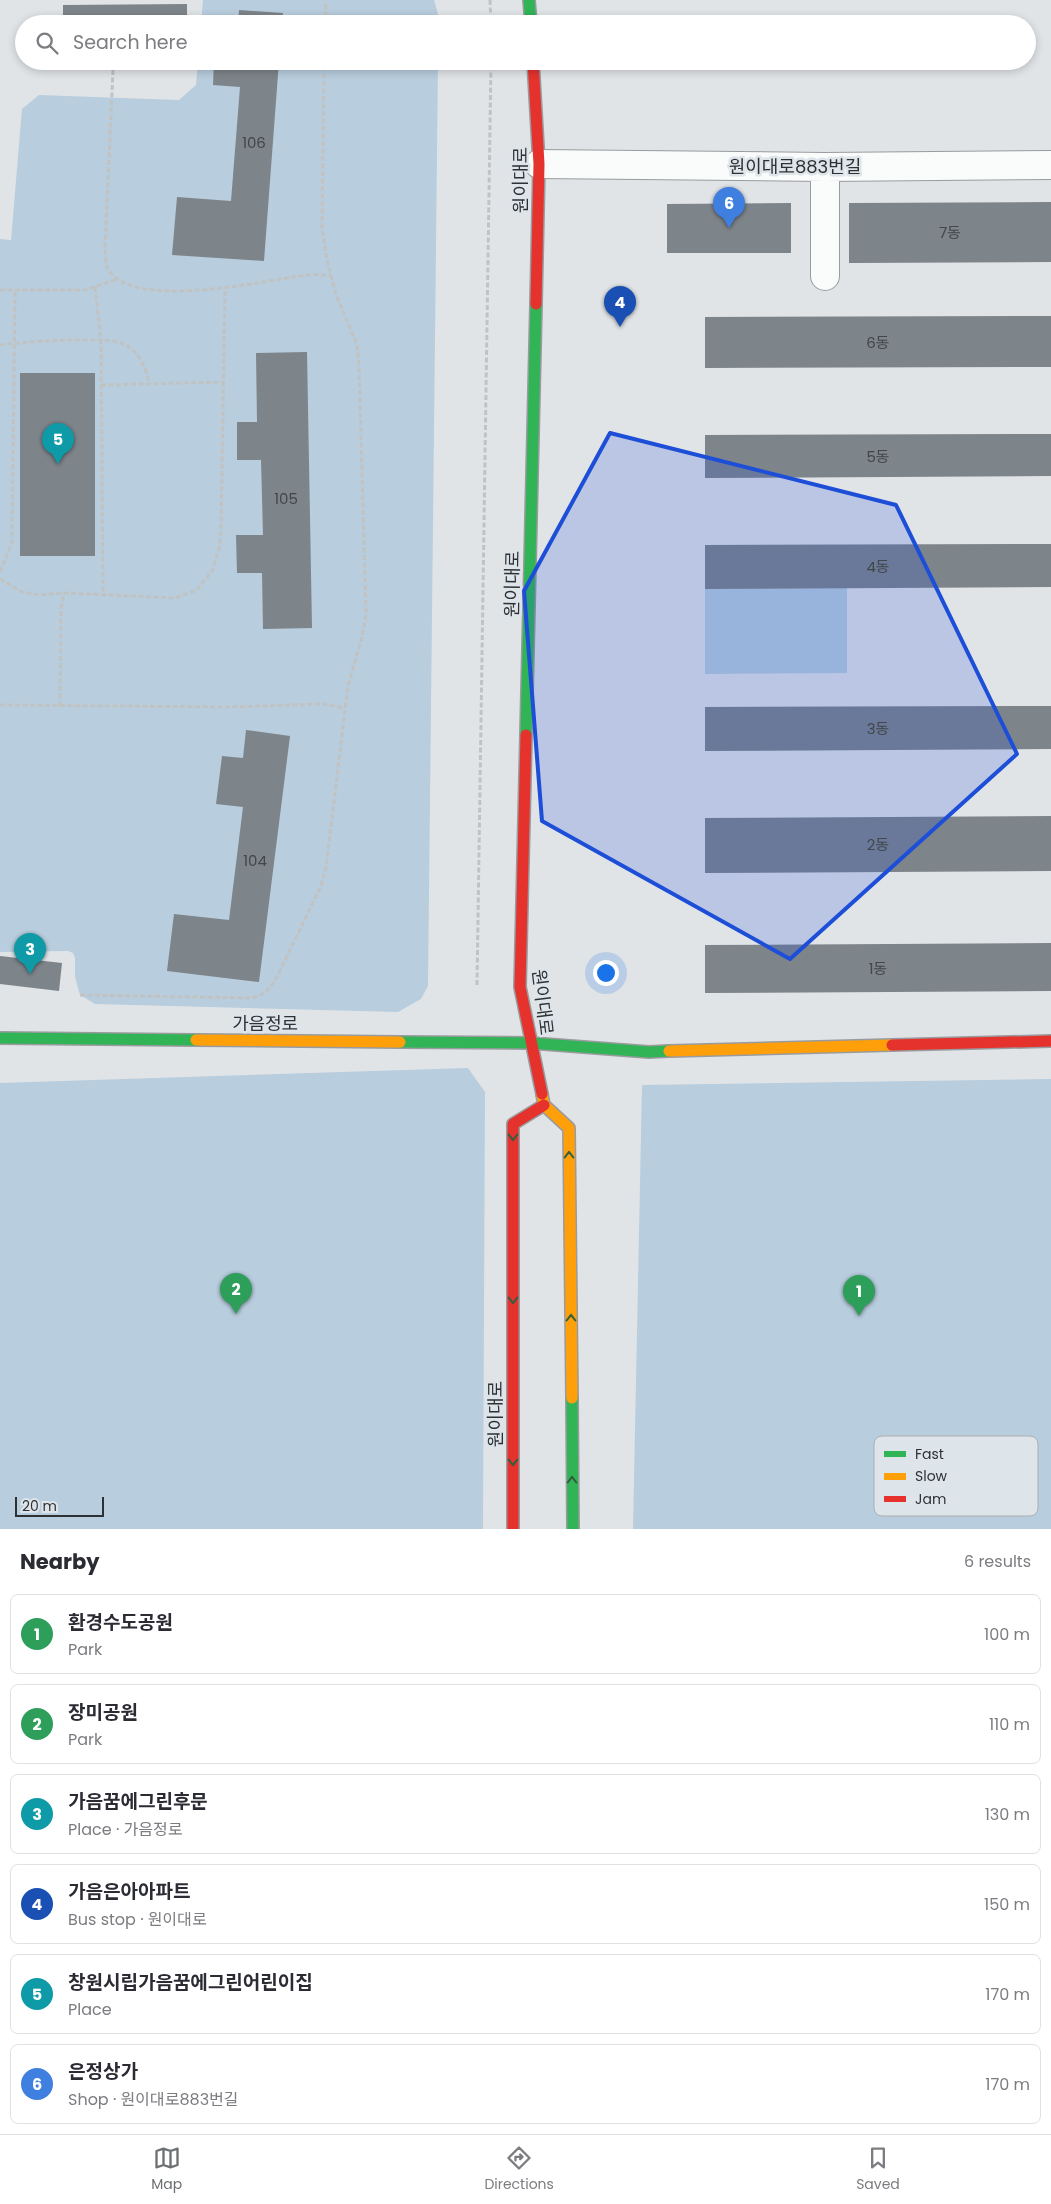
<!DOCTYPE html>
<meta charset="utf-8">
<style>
body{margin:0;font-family:Poppins,"Noto Sans KR",sans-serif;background:#f7f7f7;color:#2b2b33}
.scale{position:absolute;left:15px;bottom:12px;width:89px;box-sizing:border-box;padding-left:5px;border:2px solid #2e3133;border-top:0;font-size:14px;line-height:18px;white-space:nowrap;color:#2e3133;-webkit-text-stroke:4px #dee5ea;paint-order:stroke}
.you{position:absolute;left:605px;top:972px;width:18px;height:18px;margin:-12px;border:4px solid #fff;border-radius:50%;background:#1a73e8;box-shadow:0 0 0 8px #1a73e833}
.badge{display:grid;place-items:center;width:32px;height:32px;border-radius:50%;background:#6d7072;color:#fff;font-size:16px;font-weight:700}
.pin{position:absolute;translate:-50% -41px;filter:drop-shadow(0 1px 2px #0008)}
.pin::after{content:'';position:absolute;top:26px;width:18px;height:15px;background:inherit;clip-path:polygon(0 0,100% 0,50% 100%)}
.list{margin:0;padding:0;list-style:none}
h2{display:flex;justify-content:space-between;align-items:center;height:65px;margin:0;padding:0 20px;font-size:21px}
h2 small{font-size:16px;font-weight:400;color:#7c7c81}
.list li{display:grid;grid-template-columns:32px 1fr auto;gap:15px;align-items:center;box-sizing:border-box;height:80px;margin:0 10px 10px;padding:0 10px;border:1px solid #e1e1e2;border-radius:8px}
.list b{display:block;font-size:19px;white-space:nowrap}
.list p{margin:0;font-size:16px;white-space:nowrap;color:#7c7c81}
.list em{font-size:16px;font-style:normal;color:#7c7c81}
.icon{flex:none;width:28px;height:28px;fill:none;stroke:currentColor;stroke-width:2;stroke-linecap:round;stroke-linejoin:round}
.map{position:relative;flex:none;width:1051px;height:1529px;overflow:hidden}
.search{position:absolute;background:#fff;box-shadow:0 2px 8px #0003;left:15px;right:15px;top:15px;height:55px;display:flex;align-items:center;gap:12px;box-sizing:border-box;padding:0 18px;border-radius:28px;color:#7c7c81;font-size:19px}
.sheet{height:605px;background:#fff}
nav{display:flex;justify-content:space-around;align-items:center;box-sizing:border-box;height:70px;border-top:1px solid #e1e1e2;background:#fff;font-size:14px;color:#7c7c81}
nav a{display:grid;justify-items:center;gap:2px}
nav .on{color:#6d7072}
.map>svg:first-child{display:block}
.green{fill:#b8cdde}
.building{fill:#7d848a}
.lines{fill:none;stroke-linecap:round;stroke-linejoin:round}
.street-casing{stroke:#999b9e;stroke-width:30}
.fast-casing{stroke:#999b9e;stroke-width:14}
.slow-casing{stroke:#999b9e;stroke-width:14}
.jam-casing{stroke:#999b9e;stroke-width:14}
.path{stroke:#c1c3c3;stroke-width:3;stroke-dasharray:5 2.5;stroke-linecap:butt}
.street{stroke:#fafbfb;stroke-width:28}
.fast{stroke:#30b455;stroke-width:11}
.slow{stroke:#ff9f0a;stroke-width:11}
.jam{stroke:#e5322d;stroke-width:11}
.oneway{stroke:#2f5f3f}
.marked{fill:#1d4ed8;fill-opacity:0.2;stroke:#1d4ed8;stroke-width:4;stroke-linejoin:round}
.labels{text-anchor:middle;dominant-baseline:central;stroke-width:5;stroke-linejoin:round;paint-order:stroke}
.number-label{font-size:15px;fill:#424649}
.street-label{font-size:18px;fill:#2e3133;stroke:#dee5ea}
.key{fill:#dee5ea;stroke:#a9afb3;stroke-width:1}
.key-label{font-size:14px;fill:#2e3133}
</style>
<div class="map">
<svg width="1051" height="1529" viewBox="0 0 1051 1529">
<rect width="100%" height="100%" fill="#e1e4e7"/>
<path class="green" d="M203,0h231l4,14v10h-237z
M198,61h240l-10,925 -7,13 -23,13 -303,-8 -15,-9 -5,-18v-19l-2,-5 -5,-2 -68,1v-713l11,1 11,-131 17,-14 140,5 17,-15z
M847,588v85l-142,1v-85z
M468,1068l17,24 -2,437h-483v-446z
M1051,1079v450h-418l9,-444z"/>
<path class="building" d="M187,4v20h-124v-19z
M239,10l44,3 -1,11h-44z
M214,61h65l-15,200 -92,-6 5,-58 54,4 9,-114 -27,-2z
M1051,202v60l-202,1v-60z
M791,203v50h-124v-49z
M1051,316v51l-346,1v-51z
M307,352l5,276 -49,1 -1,-56h-25l-1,-38h27l-2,-75h-24v-38h20l-1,-69z
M20,373h75v183h-75z
M1051,434v42l-346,2v-43z
M1051,544v43l-346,2v-44z
M1051,706v43l-346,2v-44z
M246,730l44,6 -31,246 -92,-11 7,-57 55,6 14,-113 -27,-3 6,-48 21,2z
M1051,816v55l-346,2v-55z
M1051,943v48l-346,2v-48z
M0,956l62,7 -3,28 -59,-7z"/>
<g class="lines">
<defs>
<path id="street" d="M539,164l286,3 226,-2
M825,167v109"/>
<path id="fast" d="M529,0l2,24
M526,735l10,-431
M0,1038l196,2
M400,1042l131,1 118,9 20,-1
M572,1398l1,131"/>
<path id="slow" d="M196,1040l204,2
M669,1051l223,-6
M542,1094l2,11 25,23 3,270"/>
<path id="jam" d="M533,61l6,103 -3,140
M526,735l-6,252 22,107
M892,1045l159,-4
M513,1529v-405l31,-19"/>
</defs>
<use href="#street" class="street-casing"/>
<use href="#fast" class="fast-casing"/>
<use href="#slow" class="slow-casing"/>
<use href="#jam" class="jam-casing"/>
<path class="path" d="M490,0l1,24
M325,24l1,-23
M113,70l-8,178c1,5 0,14 2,19 21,45 155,14 193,9 10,-2 21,-1 31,-1
M95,287l6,54 2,254
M0,290h85l32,-11
M0,345c21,-3 104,-9 121,-2 17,6 25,24 28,40
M101,385l123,-3
M0,572l12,-30 3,-252
M0,579l22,13 18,3 24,-2 111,5 22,-8 15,-19 7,-22 2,-20 4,-241
M0,705l229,2 94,-3 22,4
M60,706l1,-97 3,-16
M477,985l14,-924
M80,995l172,3 13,-5 10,-12 46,-95 5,-19 22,-181 14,-49 4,-22 -7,-249 -2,-22 -21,-49 -9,-35 -5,-32 2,-167"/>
<use href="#street" class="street"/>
<use href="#fast" class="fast"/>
<use href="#slow" class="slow"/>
<use href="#jam" class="jam"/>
</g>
<defs><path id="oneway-chevron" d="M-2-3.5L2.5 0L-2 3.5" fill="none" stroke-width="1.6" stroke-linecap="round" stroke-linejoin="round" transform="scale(1.25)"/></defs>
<g class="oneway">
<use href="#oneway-chevron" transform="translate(513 1137) rotate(90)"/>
<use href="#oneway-chevron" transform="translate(569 1155) rotate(-90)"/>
<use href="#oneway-chevron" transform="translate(513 1300) rotate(90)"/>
<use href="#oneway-chevron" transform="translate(571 1318) rotate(-90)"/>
<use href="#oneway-chevron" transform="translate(513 1462) rotate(90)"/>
<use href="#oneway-chevron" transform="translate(572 1480) rotate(-90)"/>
</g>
<path class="marked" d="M610,433l286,72 121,249 -227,205 -248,-138 -18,-230z"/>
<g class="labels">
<g class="number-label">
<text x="254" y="142">106</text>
<text x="950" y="232">7동</text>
<text x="878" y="342">6동</text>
<text x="878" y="456">5동</text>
<text x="286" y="498">105</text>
<text x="878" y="566">4동</text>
<text x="878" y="728">3동</text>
<text x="878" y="844">2동</text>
<text x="255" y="860">104</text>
<text x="878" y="968">1동</text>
</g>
<g class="street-label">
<text x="795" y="166">원이대로883번길</text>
<text transform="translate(520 180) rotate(-90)">원이대로</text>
<text transform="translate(512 584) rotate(-89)">원이대로</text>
<text transform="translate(543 1002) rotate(83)">원이대로</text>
<text x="265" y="1023">가음정로</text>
<text transform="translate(495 1414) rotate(-90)">원이대로</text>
</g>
</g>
<rect x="874" y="1436" width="164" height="80" rx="8" class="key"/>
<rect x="884" y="1451" width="22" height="6" fill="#30b455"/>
<rect x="884" y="1473" width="22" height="7" fill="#ff9f0a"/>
<rect x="884" y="1496" width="22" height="6" fill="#e5322d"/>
<g class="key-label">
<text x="915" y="1459">Fast</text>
<text x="915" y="1481">Slow</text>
<text x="915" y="1504">Jam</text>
</g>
</svg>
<div class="scale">20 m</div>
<div class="you"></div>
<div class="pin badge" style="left:859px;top:1316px;background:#2e9e5b">1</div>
<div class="pin badge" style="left:236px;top:1314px;background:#2e9e5b">2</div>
<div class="pin badge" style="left:30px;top:974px;background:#0f9aa8">3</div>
<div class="pin badge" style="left:620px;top:327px;background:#1a4fb4">4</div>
<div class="pin badge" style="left:58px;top:464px;background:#0f9aa8">5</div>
<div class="pin badge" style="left:729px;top:228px;background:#3f7fe0">6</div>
<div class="search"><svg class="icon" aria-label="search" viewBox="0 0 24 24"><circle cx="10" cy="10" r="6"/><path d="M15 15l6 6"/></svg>Search here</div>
</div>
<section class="sheet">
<h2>Nearby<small>6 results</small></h2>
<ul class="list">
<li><span class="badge" style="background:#2e9e5b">1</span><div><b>환경수도공원</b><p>Park</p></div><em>100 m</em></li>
<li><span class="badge" style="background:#2e9e5b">2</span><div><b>장미공원</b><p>Park</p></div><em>110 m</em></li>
<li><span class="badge" style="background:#0f9aa8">3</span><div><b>가음꿈에그린후문</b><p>Place · 가음정로</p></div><em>130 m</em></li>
<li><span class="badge" style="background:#1a4fb4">4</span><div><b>가음은아아파트</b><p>Bus stop · 원이대로</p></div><em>150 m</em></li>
<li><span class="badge" style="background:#0f9aa8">5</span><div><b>창원시립가음꿈에그린어린이집</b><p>Place</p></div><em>170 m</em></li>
<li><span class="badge" style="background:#3f7fe0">6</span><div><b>은정상가</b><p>Shop · 원이대로883번길</p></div><em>170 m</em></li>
</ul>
</section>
<nav>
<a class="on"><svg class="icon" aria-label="map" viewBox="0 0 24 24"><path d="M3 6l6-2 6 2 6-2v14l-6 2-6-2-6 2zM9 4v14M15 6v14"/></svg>Map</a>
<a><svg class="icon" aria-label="directions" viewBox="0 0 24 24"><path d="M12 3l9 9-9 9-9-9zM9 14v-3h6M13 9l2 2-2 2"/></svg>Directions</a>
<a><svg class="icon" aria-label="saved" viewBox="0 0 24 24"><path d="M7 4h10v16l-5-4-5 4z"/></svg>Saved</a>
</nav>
